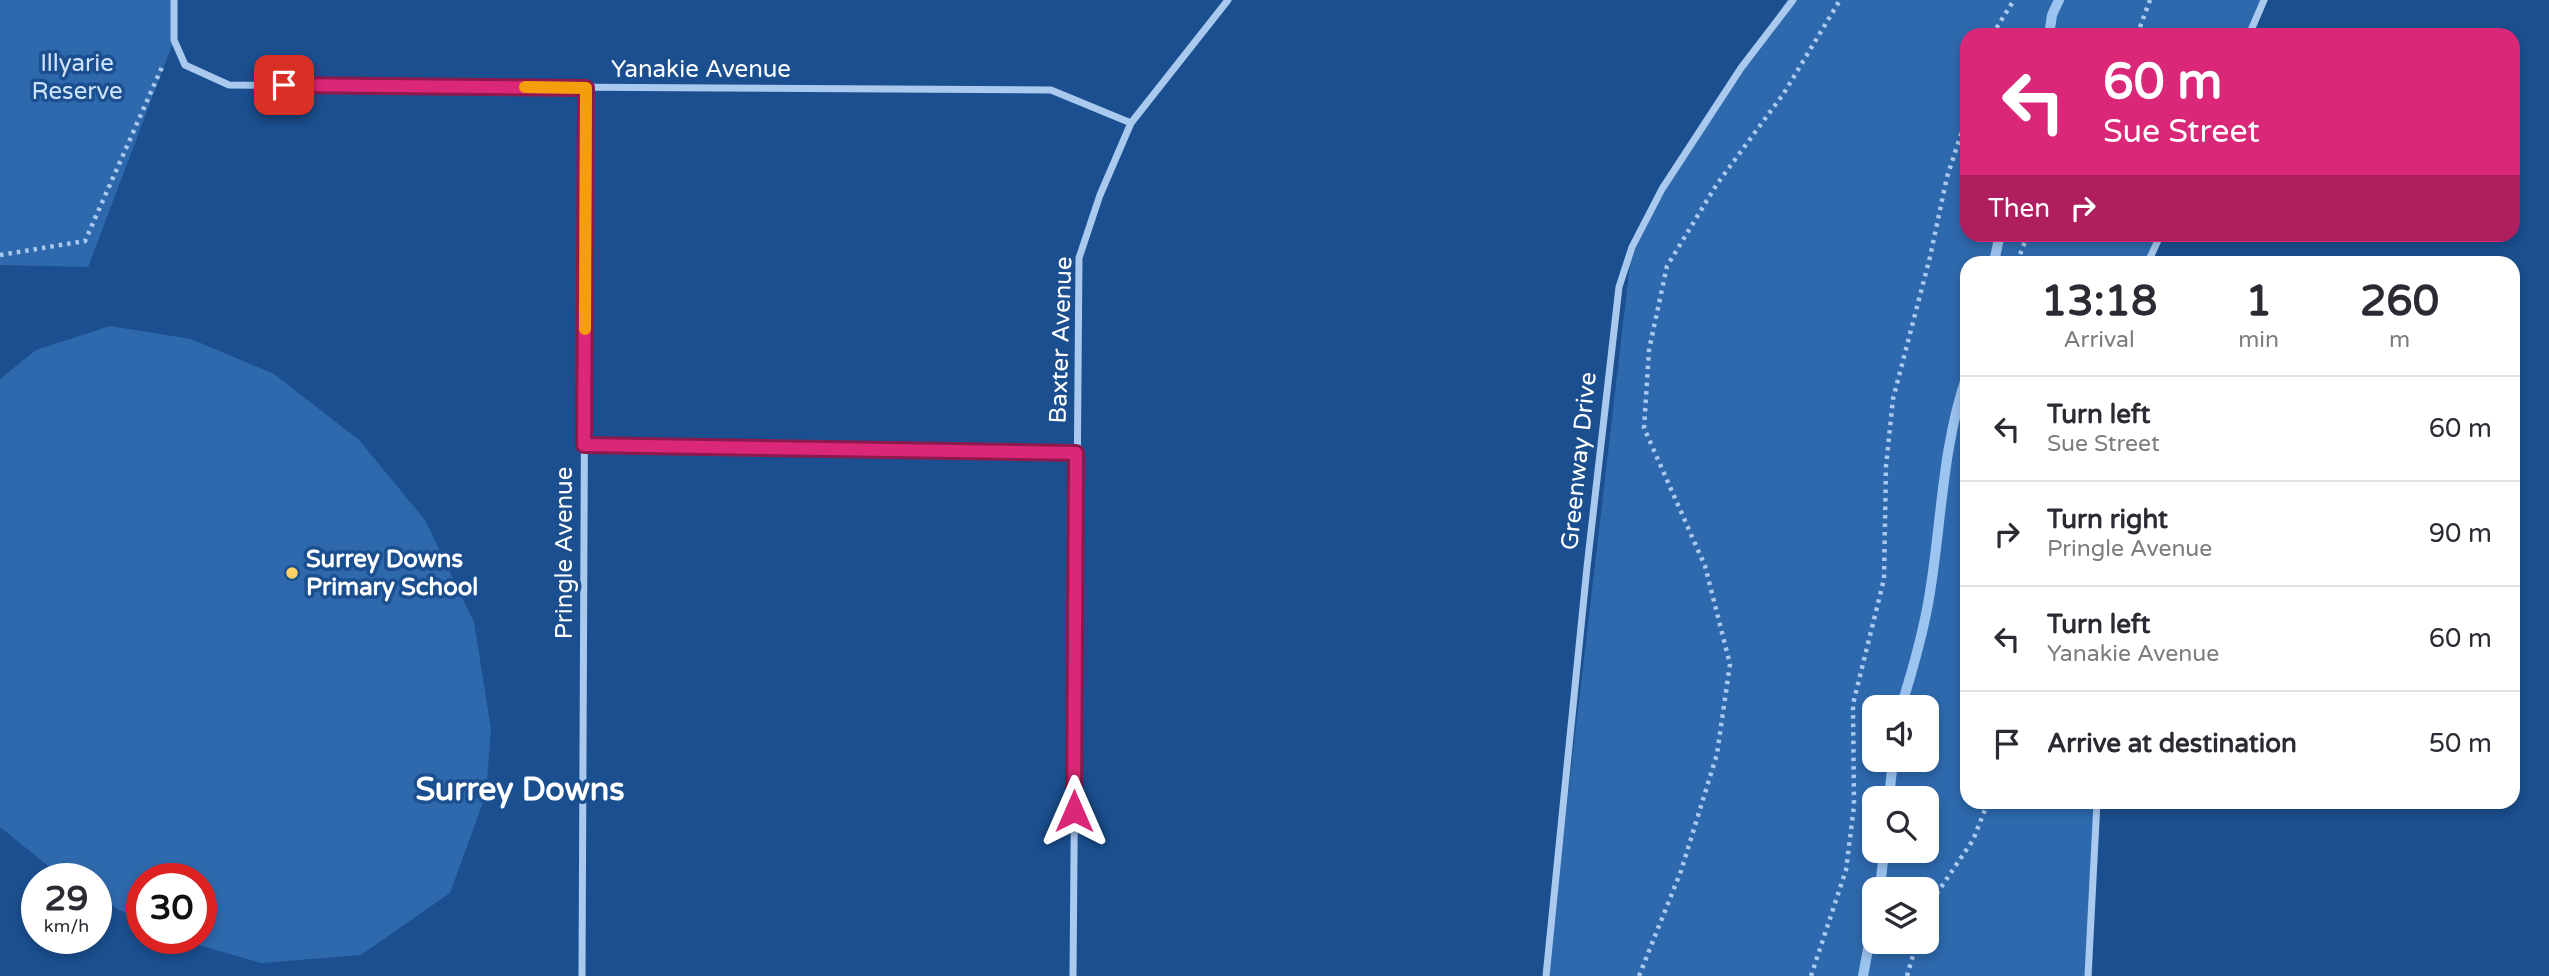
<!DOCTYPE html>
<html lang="en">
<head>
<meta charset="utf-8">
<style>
  :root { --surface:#fff; --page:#f2f2f3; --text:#2b2b33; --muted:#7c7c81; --line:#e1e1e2 }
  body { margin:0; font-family:"Varela Round",sans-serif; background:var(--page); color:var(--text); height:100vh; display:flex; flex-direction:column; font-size:26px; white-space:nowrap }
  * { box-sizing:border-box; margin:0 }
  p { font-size:23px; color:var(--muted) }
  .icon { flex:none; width:38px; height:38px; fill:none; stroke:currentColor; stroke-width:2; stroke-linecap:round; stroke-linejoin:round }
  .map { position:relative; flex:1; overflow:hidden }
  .side { position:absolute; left:1960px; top:256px; width:560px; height:553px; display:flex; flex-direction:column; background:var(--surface); border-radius:21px; box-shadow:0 4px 10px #0003 }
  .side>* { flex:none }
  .hud { position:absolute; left:1960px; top:28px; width:560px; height:214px; border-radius:21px; box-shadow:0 4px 10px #0003; background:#db2777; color:#fff; overflow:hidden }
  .controls { position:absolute; left:1862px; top:695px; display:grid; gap:14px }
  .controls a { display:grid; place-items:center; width:77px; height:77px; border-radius:14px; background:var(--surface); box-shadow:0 4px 10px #0003; font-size:35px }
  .speed { position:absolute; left:21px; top:863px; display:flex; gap:14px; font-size:35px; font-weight:700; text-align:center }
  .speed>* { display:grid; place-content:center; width:91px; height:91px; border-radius:50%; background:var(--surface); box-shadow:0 4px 10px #0003; line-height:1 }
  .speed small { font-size:18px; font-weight:400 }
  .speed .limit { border:10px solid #d22; background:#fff; color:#111 }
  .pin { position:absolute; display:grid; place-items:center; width:60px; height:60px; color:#fff; margin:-30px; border-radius:14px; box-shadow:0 4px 10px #0006 }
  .me { position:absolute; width:77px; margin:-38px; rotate:0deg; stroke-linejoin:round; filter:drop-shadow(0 0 5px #0008) }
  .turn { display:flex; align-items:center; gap:24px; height:147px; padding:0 28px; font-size:32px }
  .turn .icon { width:91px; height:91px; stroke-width:2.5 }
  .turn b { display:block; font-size:49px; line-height:60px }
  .then { display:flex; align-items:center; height:66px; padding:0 28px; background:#0003; gap:14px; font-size:26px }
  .eta { display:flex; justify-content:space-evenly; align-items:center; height:119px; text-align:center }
  .eta b { font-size:42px; font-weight:700; line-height:49px }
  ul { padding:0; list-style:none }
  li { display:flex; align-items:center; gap:21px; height:105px; padding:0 28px; border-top:2px solid var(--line) }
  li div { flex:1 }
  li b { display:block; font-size:26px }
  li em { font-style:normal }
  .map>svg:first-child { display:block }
  .green { fill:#2e69ad; fill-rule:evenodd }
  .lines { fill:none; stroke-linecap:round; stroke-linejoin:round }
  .stream { stroke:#9cc4f0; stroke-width:10 }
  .path { stroke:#a9c9ee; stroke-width:4.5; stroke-dasharray:3.5 5; stroke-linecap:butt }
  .minor { stroke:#a9c9ee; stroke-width:7 }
  .route-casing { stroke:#8e194d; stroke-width:18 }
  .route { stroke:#db2777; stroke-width:12 }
  .slow { stroke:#f59e0b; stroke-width:12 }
  .poi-dot { fill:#ffd166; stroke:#1b4f8f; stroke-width:2.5 }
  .labels { text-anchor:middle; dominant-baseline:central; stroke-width:7; stroke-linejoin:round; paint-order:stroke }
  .park-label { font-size:24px; fill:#cfe3fa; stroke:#1b4f8f }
  .street-label { font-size:24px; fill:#fff; stroke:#1b4f8f }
  .poi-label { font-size:24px; font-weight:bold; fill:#fff; stroke:#1b4f8f; text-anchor:start }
  .district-label { font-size:32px; font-weight:bold; fill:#fff; stroke:#1b4f8f }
</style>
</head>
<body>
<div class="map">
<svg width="2549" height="976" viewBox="0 0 2549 976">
  <rect width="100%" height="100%" fill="#1b4f8f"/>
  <path class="green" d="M 0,0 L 174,0 L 174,40 L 88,267 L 0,265 Z
    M 1787,0 L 2264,0 L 2249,35 L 1967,35 L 1967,234 L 2161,235 L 2148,262 L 1967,262 L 1967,802 L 2099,802 L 2092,976 L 1547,976 L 1632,247 L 1662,189 ZM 1874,707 L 1927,707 L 1927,760 L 1874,760 ZM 1874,798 L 1927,798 L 1927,850 L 1874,850 ZM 1874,889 L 1927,889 L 1927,942 L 1874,942 Z
    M 110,326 L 191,339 L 274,374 L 359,440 L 425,520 L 474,622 L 491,729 L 486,794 L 450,893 L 361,955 L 261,963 L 174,938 L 201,938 L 201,878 L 142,878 L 142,922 L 96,897 L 96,878 L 63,878 L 0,827 L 0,379 L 36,350 Z"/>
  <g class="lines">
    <path class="stream" d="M 2049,35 L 2052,15 L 2059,0
      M 1994,262 L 2000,234
      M 1901,707 C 1913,669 1924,631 1930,592 C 1942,518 1942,448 1967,375
      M 1889,798 L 1893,760
      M 1880,889 L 1884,850
      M 1863,976 L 1874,917"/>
    <path class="path" d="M 1992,35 L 2014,0
      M 2137,35 L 2150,0
      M 0,255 L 85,241 L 162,67
      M 2017,262 L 2028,234
      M 1927,908 L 1973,840 L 1988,802
      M 1639,976 L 1681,871 L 1717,754 L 1730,664 L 1705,566 L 1644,428 L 1649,350 L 1667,266 L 1717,184 L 1784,93 L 1840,0
      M 1811,976 L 1846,870 L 1854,806 L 1853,704 L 1884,579 L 1886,466 L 1893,399 L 1930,257 L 1947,177 L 1967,116
      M 1907,976 L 1917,942"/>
    <path class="minor" d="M 174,0 L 174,40 L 185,65 L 229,85 L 1051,90 L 1131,123
      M 2249,35 L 2264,0
      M 2148,262 L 2161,234
      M 584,445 L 1076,453
      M 582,976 L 586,88
      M 1073,976 L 1079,258 L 1100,195 L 1131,123 L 1228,0
      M 1546,976 L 1587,567 L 1619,287 L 1632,247 L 1662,189 L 1741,68 L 1793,0
      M 2088,976 L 2097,802"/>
  </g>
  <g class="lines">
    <defs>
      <path id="route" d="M 284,85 L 586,88 L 584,445 L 1076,453 L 1074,811"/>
    </defs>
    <use href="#route" class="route-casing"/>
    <use href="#route" class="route"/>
    <path class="slow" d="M 525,87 L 586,88 L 585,329"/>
  </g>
  <circle class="poi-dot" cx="292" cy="573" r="7"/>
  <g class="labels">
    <g class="park-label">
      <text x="77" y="63">Illyarie<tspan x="77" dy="28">Reserve</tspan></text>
    </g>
    <g class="street-label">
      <text x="701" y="69">Yanakie Avenue</text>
      <text transform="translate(1061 340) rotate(-88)">Baxter Avenue</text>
      <text transform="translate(1579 461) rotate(-84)">Greenway Drive</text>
      <text transform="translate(564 553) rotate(-90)">Pringle Avenue</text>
    </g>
    <g class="poi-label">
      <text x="306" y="559">Surrey Downs<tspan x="306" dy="28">Primary School</tspan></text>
    </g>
    <g class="district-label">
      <text x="520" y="790">Surrey Downs</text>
    </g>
  </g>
</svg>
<div class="controls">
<a><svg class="icon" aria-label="sound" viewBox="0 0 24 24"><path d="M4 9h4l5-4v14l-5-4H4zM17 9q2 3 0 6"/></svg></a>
<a><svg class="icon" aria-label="search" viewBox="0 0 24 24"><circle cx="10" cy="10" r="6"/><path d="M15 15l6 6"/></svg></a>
<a><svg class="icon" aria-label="layers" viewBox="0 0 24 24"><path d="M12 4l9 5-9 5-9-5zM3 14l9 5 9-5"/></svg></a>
</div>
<div class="speed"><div>29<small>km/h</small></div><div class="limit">30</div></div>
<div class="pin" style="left:284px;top:85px;background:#d93025"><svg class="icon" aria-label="arrive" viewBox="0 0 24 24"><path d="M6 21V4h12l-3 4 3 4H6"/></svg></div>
<svg class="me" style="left:1074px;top:811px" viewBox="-20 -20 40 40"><path d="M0-17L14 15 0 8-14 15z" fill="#db2777" stroke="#fff" stroke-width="4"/></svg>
<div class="hud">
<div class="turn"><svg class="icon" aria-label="left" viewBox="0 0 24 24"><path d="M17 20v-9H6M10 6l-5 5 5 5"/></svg><div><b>60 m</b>Sue Street</div></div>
<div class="then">Then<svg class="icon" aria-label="right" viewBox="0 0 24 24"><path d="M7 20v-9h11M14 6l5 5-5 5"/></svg></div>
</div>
<section class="side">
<div class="eta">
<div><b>13:18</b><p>Arrival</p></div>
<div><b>1</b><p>min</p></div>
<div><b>260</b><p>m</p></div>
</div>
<ul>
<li><svg class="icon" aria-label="left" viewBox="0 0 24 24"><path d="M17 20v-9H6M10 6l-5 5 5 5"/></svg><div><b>Turn left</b><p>Sue Street</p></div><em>60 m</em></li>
<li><svg class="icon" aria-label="right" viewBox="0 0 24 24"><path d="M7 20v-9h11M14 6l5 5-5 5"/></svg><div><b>Turn right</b><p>Pringle Avenue</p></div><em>90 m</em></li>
<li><svg class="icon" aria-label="left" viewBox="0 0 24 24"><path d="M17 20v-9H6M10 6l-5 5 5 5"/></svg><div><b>Turn left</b><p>Yanakie Avenue</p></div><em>60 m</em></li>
<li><svg class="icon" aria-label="arrive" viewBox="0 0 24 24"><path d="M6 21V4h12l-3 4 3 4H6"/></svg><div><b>Arrive at destination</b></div><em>50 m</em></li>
</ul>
</section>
</div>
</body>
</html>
